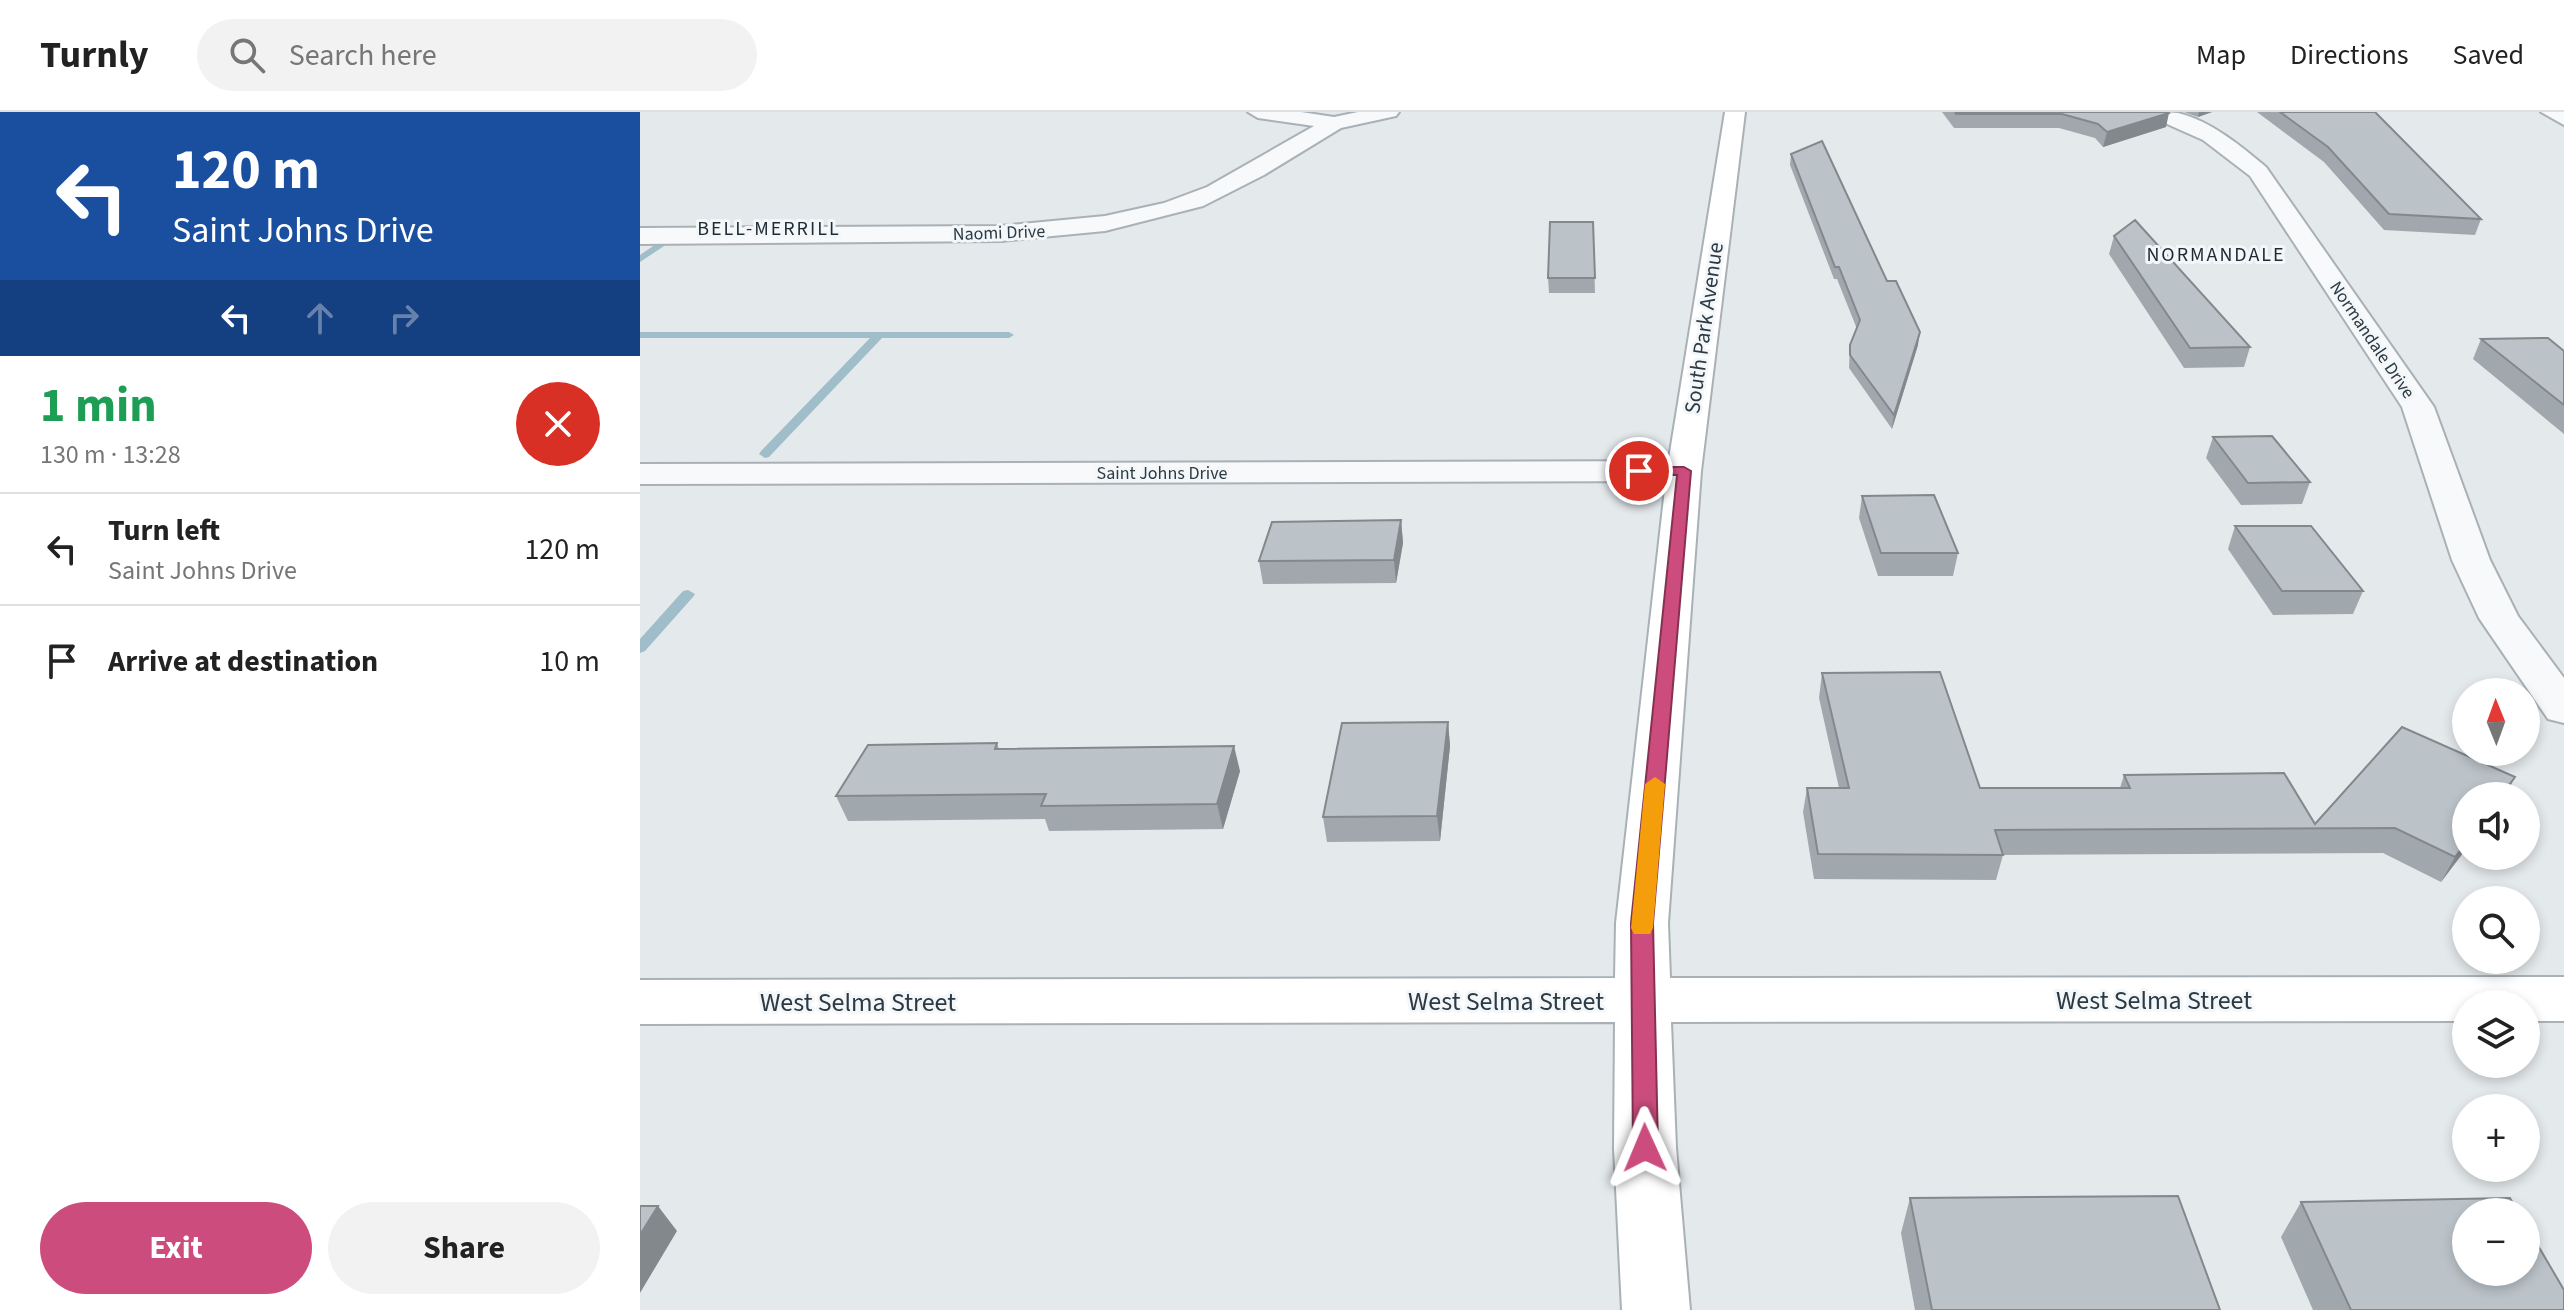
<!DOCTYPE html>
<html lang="en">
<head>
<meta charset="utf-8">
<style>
  :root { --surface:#fff; --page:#f2f2f2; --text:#222; --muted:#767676; --line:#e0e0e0; --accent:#cc4d7d }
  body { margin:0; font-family:"Source Sans 3",sans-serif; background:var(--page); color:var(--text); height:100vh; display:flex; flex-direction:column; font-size:30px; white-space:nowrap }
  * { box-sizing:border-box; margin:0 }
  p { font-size:26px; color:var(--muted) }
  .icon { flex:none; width:44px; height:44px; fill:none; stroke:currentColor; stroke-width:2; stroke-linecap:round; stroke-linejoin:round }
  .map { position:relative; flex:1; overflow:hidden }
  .panel { display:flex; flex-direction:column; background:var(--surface); width:640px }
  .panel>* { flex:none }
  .top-card { background:#1a4fa0; color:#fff; overflow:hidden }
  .needle { width:52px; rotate:359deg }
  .fabs { position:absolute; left:1812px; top:566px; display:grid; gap:16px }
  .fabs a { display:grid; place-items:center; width:88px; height:88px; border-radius:50%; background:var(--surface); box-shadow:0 4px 12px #0003; font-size:40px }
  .pin { position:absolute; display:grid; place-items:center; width:68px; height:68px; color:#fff; margin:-34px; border:4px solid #fff; border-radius:50%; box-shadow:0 2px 8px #0007 }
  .me { position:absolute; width:88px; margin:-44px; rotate:359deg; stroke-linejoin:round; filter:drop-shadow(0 0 6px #0008) }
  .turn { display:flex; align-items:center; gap:28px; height:168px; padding:0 40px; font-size:36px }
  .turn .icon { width:104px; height:104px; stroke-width:2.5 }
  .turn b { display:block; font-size:56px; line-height:68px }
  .lanes { display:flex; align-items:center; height:76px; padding:0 40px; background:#0003; justify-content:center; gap:40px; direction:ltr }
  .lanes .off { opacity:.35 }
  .round { display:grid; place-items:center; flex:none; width:84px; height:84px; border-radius:42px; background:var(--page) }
  .summary { display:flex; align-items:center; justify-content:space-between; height:136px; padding:0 40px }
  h1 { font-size:48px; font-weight:700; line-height:60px; color:#1e9e55 }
  .button { display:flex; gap:16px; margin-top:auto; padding:16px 40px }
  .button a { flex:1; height:92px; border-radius:48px; background:var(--accent); color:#fff; font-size:32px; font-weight:700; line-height:92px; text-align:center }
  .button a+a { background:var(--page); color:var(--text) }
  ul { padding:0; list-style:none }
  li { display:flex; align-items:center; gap:24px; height:112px; padding:0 40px; border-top:2px solid var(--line) }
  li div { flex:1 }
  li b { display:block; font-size:30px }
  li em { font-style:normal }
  header { display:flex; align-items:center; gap:48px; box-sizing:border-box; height:112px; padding:0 40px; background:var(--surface); border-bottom:2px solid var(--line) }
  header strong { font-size:38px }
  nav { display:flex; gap:44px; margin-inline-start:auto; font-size:28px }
  .search { width:560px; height:72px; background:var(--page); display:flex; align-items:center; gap:20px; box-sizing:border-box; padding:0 28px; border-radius:44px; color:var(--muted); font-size:30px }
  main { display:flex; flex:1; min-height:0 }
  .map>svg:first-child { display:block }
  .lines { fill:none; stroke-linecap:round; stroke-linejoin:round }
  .stream { fill:#a0beca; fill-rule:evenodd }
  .street-casing { stroke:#a9b1b6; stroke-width:4 }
  .secondary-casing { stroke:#a9b1b6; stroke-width:4 }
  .street { fill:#f7f9fa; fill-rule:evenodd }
  .secondary { fill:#fff; fill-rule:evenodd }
  .wall { fill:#a1a8ad }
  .shaded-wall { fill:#83888d }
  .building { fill:#bbc3c9; stroke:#83888d; stroke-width:2 }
  .route { fill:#cc4d7d; stroke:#853251; stroke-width:2 }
  .slow { fill:#f59e0b }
  .labels { text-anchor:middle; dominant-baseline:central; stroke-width:6; stroke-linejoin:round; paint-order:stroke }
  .far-street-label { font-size:18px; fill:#2c3a44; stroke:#f4f7f9 }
  .far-neighbourhood-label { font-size:20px; letter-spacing:2px; fill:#1e2b35; stroke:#f4f7f9 }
  .street-label { font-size:22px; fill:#2c3a44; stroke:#f4f7f9 }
  .near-street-label { font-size:26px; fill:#2c3a44; stroke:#f4f7f9 }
</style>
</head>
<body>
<header>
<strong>Turnly</strong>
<div class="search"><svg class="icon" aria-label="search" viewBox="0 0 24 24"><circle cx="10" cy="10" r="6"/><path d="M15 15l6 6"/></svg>Search here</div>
<nav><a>Map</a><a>Directions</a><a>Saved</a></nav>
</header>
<main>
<section class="panel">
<div class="top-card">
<div class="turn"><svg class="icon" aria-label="left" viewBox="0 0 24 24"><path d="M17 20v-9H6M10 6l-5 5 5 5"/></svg><div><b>120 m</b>Saint Johns Drive</div></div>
<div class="lanes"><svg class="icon" aria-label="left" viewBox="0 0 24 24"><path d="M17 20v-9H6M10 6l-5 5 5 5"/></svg><svg class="icon off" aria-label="ahead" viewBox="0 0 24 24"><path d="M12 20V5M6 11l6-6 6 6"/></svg><svg class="icon off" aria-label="right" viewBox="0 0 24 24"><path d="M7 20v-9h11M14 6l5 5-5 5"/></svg></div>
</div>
<div class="summary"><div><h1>1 min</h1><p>130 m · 13:28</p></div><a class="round" style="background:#d93025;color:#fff"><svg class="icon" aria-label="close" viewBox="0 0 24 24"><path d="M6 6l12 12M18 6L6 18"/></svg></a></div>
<ul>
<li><svg class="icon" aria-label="left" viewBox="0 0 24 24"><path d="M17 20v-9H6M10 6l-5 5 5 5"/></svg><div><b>Turn left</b><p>Saint Johns Drive</p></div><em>120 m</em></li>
<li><svg class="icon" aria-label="arrive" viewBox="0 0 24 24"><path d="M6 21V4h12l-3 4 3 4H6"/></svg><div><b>Arrive at destination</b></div><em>10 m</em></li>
</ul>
<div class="button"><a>Exit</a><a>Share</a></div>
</section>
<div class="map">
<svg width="1924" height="1198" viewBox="0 0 1924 1198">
  <rect width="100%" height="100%" fill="#e4e9ec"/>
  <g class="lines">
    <path class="stream" d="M 22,128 L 30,130 L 0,150 L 0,143 Z
      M 0,220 L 369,220 L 374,223 L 369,226 L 242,226 L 129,345 L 125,346 L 119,342 L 121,339 L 230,226 L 0,226 Z
      M 48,478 L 55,482 L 53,485 L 5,539 L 0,541 L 0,527 L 43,479 Z"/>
    <defs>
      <path id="street" d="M 608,0 L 661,0 L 694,5 L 718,0 L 759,0 L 756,4 L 701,16 L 624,63 L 563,94 L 465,119 L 361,129 L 0,132 L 0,116 L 361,114 L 465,104 L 524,91 L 567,75 L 674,14 L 618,6 Z
        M 1506,0 C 1516,0 1528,0 1538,1 C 1571,9 1601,34 1626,55 L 1794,295 L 1850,448 L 1878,504 L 1924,566 L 1924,611 L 1908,607 L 1839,506 L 1812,448 L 1762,295 L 1610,64 L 1563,28 L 1509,4 Z
        M 1901,0 L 1924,0 L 1924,13 Z
        M 1044,349 L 1056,352 L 1061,359 L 1056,366 L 1044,369 L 0,372 L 0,352 Z"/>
      <path id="secondary" d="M 1085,0 L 1105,0 L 1061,359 L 1028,811 L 1030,866 L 1924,865 L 1924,909 L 1886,909 L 1886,892 L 1826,892 L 1826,909 L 1031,910 L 1036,1036 L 1050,1198 L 982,1198 L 974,1036 L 975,910 L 0,912 L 0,868 L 975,866 L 976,811 L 1027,359 Z"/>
    </defs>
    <use href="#street" class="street-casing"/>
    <use href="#secondary" class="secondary-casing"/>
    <use href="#street" class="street"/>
    <use href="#secondary" class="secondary"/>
  </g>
  <path class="wall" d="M 1302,0 L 1528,0 L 1526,15 L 1463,35 L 1455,26 L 1419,16 L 1314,16 Z
    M 1544,0 L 1572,0 L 1558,5 Z
    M 1617,0 L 1735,0 L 1841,107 L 1835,123 L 1744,118 L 1684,50 Z
    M 1151,42 L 1247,169 L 1278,233 L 1252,317 L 1209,256 L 1210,233 L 1217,217 L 1197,167 L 1194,167 L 1150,53 Z
    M 953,110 L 955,181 L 909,181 L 908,166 Z
    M 1474,124 L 1610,235 L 1604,255 L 1544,256 L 1469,142 Z
    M 1841,227 L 1924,239 L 1924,322 L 1833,247 Z
    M 1573,325 L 1670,370 L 1662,392 L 1601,393 L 1566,346 Z
    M 1222,384 L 1318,441 L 1313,464 L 1238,464 L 1219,406 Z
    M 761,408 L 763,431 L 756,471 L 623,472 L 619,449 Z
    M 1595,414 L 1723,479 L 1713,502 L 1633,503 L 1588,437 Z
    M 1182,561 L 1340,676 L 1480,676 L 1484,663 L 1675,712 L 1762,615 L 1826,737 L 1801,770 L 1743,741 L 1363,743 L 1356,768 L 1174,767 L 1163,700 L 1167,676 L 1199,676 L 1179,586 Z
    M 808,610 L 810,634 L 800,729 L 687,730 L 683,705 Z
    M 357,631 L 359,637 L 600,659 L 583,717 L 409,719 L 405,707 L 208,709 L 196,684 Z
    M 1270,1086 L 1580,1198 L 1275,1198 L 1261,1121 Z
    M 1661,1090 L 1924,1198 L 1673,1198 L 1641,1125 Z"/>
  <path class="shaded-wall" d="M 1559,0 L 1572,0 L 1558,5 Z
    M 1529,1 L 1526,15 L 1463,35 L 1467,20 Z
    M 1280,220 L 1278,233 L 1252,317 L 1254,303 Z
    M 761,408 L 763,431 L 756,471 L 754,448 Z
    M 808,610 L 810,634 L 800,729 L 797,704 Z
    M 594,634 L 600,659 L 583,717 L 577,692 Z
    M 1875,665 L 1865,684 L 1861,684 Z
    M 1826,731 L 1826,737 L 1801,770 L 1815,745 Z
    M 18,1094 L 37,1119 L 0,1181 L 0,1123 Z"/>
  <path class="building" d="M 1315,0 L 1528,0 L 1529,1 L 1467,20 L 1458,12 L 1422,2 L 1316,2 Z
    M 1640,0 L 1735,0 L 1841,107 L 1749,102 L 1688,35 Z
    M 1182,29 L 1247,169 L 1256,169 L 1280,220 L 1254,303 L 1210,243 L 1210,233 L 1220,208 L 1199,155 L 1195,155 L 1151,42 Z
    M 1495,108 L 1610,235 L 1550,236 L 1474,124 Z
    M 910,110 L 953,110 L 955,166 L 908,166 Z
    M 1908,226 L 1924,239 L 1924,293 L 1841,227 Z
    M 1632,324 L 1670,370 L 1608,371 L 1573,325 Z
    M 1294,383 L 1318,441 L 1241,441 L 1222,384 Z
    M 761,408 L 754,448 L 619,449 L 632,410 Z
    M 1595,414 L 1671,414 L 1723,479 L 1642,479 Z
    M 1300,560 L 1340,676 L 1490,676 L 1484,663 L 1644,661 L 1675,712 L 1762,615 L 1875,665 L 1861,684 L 1826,684 L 1826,731 L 1815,745 L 1755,716 L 1355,718 L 1363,743 L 1178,742 L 1167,676 L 1209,676 L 1182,561 Z
    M 808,610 L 797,704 L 683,705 L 702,611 Z
    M 357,631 L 355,637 L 594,634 L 577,692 L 401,694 L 406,682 L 196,684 L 228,633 Z
    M 1538,1084 L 1580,1198 L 1292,1198 L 1270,1086 Z
    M 1870,1086 L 1878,1100 L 1826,1100 L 1826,1160 L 1886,1160 L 1886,1113 L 1924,1178 L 1924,1198 L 1711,1198 L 1661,1090 Z
    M 0,1094 L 18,1094 L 0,1123 Z"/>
  <path class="route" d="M 1044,355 L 1051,359 L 1013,811 L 1018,1036 L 1014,1044 L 1005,1047 L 996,1044 L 993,1036 L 991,811 L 1037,363 L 999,363 L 992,359 L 999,355 Z"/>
  <path class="slow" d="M 1015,665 L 1025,672 L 1013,816 L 1010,822 L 994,822 L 991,816 L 1005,672 Z"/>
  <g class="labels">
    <g class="far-street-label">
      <text transform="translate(359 121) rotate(-2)">Naomi Drive</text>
      <text transform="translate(1732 228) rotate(56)">Normandale Drive</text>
      <text x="522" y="361">Saint Johns Drive</text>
    </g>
    <g class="far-neighbourhood-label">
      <text x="129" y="117">BELL-MERRILL</text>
      <text x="1576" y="143">NORMANDALE</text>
    </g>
    <g class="street-label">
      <text transform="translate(1064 216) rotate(-82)">South Park Avenue</text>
    </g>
    <g class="near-street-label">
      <text x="1514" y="888">West Selma Street</text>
      <text x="866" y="889">West Selma Street</text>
      <text x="218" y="890">West Selma Street</text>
    </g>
  </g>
</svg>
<div class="fabs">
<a><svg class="needle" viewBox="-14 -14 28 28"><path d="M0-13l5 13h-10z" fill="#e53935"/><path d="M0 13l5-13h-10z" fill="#767676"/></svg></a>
<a><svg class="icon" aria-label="sound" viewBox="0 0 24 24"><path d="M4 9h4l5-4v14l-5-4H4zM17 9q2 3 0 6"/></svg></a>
<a><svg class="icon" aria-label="search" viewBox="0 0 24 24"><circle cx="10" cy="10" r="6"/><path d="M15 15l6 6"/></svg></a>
<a><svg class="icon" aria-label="layers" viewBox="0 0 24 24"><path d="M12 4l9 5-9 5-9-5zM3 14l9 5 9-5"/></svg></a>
<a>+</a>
<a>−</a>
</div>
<div class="pin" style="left:999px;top:359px;background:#d93025"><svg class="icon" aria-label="arrive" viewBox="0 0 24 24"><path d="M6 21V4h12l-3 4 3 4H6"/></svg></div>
<svg class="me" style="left:1005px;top:1036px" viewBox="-20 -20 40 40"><path d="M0-17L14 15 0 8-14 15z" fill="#cc4d7d" stroke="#fff" stroke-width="4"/></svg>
</div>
</main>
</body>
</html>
